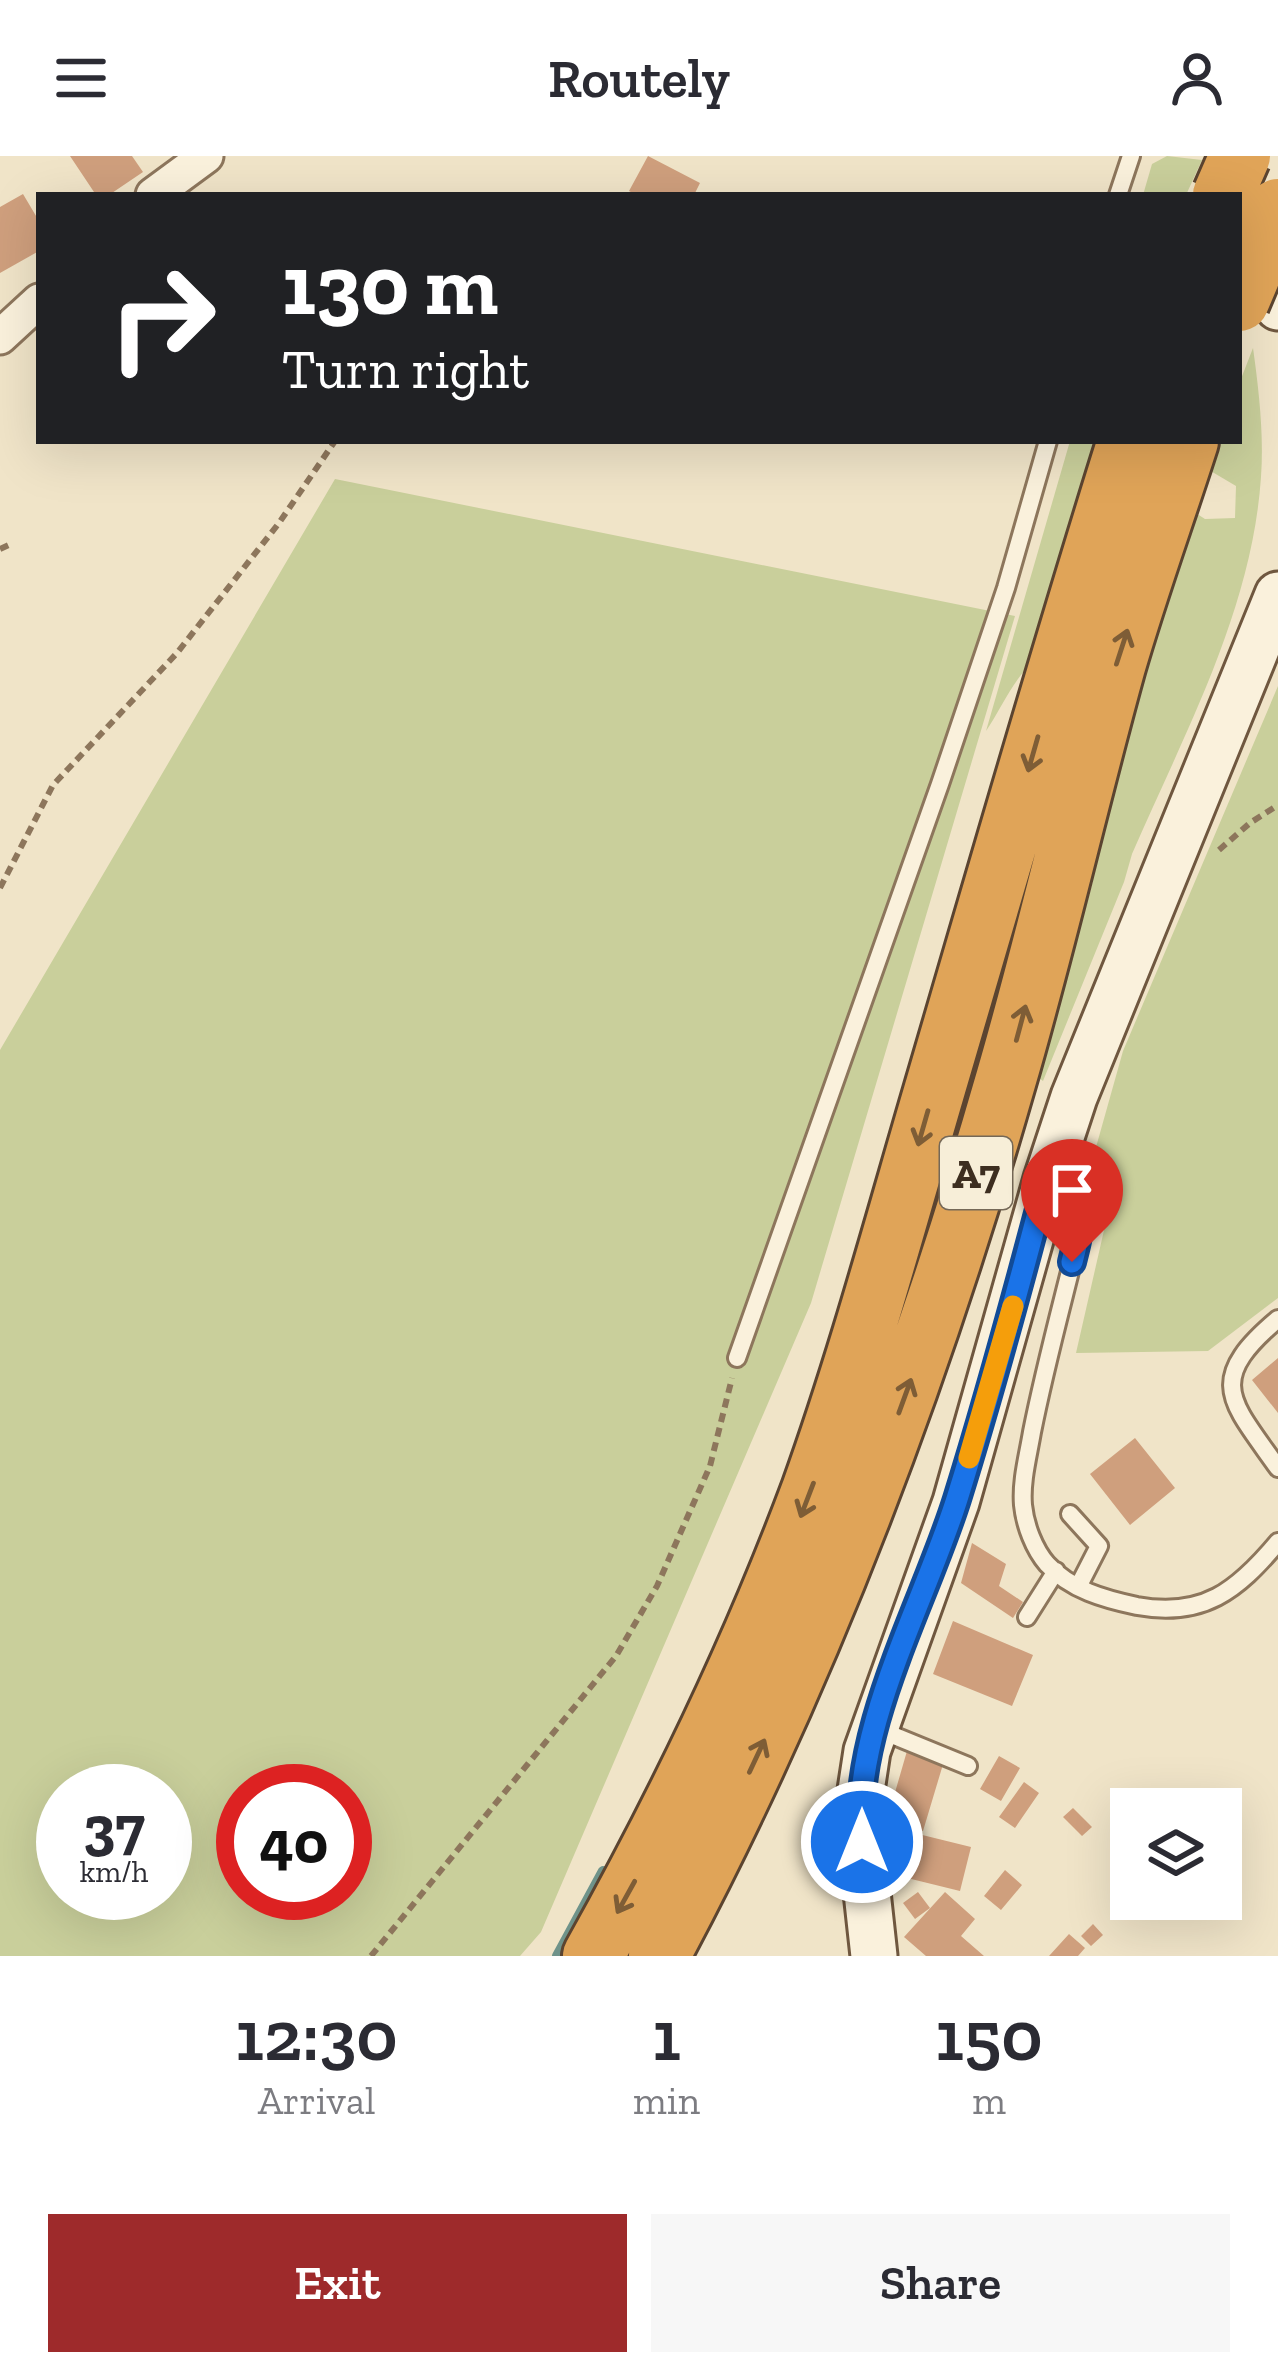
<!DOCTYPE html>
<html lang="en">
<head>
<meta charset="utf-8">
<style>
  :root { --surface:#fff; --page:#f7f7f7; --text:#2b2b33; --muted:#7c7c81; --accent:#9e2a2b }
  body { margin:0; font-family:"Zilla Slab",serif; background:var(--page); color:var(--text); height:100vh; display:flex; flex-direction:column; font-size:45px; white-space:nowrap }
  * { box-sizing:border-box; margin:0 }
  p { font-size:39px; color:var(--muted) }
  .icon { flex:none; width:66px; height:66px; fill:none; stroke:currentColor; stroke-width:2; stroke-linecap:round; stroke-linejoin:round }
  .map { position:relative; height:1800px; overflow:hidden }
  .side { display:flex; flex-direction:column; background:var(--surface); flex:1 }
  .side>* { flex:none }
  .banner { position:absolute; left:36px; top:36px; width:1206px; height:252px; border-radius:0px; box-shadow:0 12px 48px #0002; background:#202124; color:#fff; overflow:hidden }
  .tools { position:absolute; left:1110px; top:1632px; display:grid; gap:24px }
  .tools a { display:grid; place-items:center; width:132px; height:132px; border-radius:0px; background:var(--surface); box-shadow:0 12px 48px #0002; font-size:60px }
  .speed { position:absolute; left:36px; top:1608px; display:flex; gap:24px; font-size:60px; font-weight:700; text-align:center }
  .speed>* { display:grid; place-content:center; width:156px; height:156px; border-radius:50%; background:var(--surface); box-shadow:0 12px 48px #0002; line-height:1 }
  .speed small { font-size:30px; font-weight:400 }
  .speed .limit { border:18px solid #d22; background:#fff; color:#111 }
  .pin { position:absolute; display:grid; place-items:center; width:102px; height:102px; color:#fff; margin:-123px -51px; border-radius:50% 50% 50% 0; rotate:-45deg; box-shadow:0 0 12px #0007 }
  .pin .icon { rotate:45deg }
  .me { position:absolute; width:132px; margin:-66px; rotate:0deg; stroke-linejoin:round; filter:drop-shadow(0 0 9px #0008) }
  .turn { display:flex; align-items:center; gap:42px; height:252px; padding:0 48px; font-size:54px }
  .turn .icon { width:156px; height:156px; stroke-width:2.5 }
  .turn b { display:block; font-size:84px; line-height:102px }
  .eta { display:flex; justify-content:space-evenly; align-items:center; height:204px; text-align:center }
  .eta b { font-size:72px; font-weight:600; line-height:84px }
  .action { display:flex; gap:24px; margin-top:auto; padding:24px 48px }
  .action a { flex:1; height:138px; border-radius:0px; background:var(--accent); color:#fff; font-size:48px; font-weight:600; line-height:138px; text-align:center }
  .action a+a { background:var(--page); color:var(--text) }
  header { display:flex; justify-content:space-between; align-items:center; height:156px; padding:0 48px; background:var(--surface); font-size:54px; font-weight:600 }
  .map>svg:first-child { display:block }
  .green { fill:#c9cf9b; fill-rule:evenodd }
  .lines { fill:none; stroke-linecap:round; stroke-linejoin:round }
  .stream { stroke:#6f938a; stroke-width:10 }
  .building { fill:#cf9f7d }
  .lane-casing { stroke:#8d765c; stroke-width:22 }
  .street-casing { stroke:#8d765c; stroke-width:39 }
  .secondary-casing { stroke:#6f573f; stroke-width:51 }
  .highway-casing { stroke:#5b4430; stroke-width:66 }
  .path { stroke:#8d765c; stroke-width:6; stroke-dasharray:9 6; stroke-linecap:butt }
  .lane { stroke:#faf1dc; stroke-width:16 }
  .street { stroke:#faf1dc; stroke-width:33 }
  .secondary { stroke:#faf1dc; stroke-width:45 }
  .highway { stroke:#e0a458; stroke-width:60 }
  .highway-bridge-casing { stroke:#5b4430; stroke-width:66; stroke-linecap:butt }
  .highway-bridge { stroke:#e0a458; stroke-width:60 }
  .oneway { stroke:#7e5d36 }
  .route-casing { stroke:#114b97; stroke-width:30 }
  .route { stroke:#1a73e8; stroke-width:21 }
  .slow { stroke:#f59e0b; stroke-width:21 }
  .labels { text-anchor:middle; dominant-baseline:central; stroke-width:10; stroke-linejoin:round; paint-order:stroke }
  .shield { fill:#f7eed8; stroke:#756857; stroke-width:3 }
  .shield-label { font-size:42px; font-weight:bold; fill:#3d2e20 }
</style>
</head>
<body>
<header><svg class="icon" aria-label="menu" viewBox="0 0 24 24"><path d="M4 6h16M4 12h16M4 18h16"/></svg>Routely<svg class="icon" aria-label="person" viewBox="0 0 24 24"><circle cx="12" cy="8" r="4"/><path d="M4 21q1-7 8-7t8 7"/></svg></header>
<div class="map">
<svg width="1278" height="1800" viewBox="0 0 1278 1800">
  <rect width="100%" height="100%" fill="#f0e4c8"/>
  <path class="green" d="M 1167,0 L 1202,4 L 1186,39 L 1143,39 L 1152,8 Z
    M 1253,192 C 1259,235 1264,278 1261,321 C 1252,455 1184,578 1132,698 L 1124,726 L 1043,925 L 1039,922 L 1093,725 L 1086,711 L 1191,354 L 1205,363 L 1235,362 L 1236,330 L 1209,314 L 1220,285 L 1239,285 L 1239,228 Z
    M 1070,285 L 1105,285 L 1034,506 C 1014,521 1001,553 986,575 Z
    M 335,323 L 1015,460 L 811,1147 L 541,1776 L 520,1800 L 0,1800 L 0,894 ZM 63,1635 L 165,1635 L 165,1737 L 63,1737 ZM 243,1635 L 345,1635 L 345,1737 L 243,1737 Z
    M 1278,530 L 1278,1142 L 1208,1195 L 1076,1197 L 1110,1048 L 1091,1009 L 1123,895 Z"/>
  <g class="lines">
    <path class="stream" d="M 557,1800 L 603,1715"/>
  </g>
  <path class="building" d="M 70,0 L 132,0 L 143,16 L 109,39 L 96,39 Z
    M 648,0 L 700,27 L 694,39 L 636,39 L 629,35 Z
    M 23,38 L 39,65 L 39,95 L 0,117 L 0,51 Z
    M 1278,1202 L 1278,1257 L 1252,1224 Z
    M 1135,1282 L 1175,1332 L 1130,1369 L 1090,1318 Z
    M 972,1387 L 1006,1408 L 999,1430 L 1023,1446 L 1013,1462 L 961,1427 Z
    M 953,1465 L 1033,1499 L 1012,1550 L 933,1518 Z
    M 907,1595 L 944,1605 L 923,1675 L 887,1664 Z
    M 999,1600 L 1020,1612 L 1001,1645 L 980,1633 Z
    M 1024,1626 L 1039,1637 L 1015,1672 L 999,1661 Z
    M 1073,1652 L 1092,1671 L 1082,1680 L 1063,1661 Z
    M 902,1674 L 971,1691 L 960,1735 L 891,1718 Z
    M 1005,1714 L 1022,1729 L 1001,1754 L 984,1740 Z
    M 918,1736 L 930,1752 L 915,1763 L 903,1747 Z
    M 945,1736 L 975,1763 L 961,1780 L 984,1800 L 926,1800 L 904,1781 Z
    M 1093,1768 L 1103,1779 L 1091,1790 L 1081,1780 Z
    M 1069,1778 L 1085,1792 L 1078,1800 L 1049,1800 Z"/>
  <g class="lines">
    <defs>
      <path id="lane" d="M 1118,39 L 1131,0
        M 1048,1023 C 1073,1038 1081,1049 1079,1079 C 1063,1145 1045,1210 1032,1276 C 1028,1300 1021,1325 1023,1349 C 1025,1369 1034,1393 1047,1408 C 1071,1434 1104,1443 1137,1450 C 1203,1462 1237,1435 1278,1386
        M 1278,1163 C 1204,1225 1231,1245 1278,1312
        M 737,1202 L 940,628 L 1006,432 L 1048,285
        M 1070,1358 L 1099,1390 L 1078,1431
        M 1027,1461 L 1056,1415
        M 875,1572 L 968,1610"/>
      <path id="street" d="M 153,39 L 206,0
        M 0,181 L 39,145"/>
      <path id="secondary" d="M 1259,78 L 1278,151
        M 874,1800 L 858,1654 L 867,1595 L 956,1346 L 1047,1023 L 1074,941 L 1278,439"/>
      <path id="highway" d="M 593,1800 C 677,1650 752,1495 812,1334 C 859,1203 895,1069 934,936 C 998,718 1060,501 1128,285
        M 659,1800 C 808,1522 919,1226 1006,923 C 1046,786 1077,647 1115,510 C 1137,434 1164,360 1188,285"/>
    </defs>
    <use href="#lane" class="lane-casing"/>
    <use href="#street" class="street-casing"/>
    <use href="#secondary" class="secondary-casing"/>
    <use href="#highway" class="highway-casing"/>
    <path class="path" d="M 0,393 L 13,387
      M 1219,694 L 1250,667 L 1278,649
      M 0,732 L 53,629 L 177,497 L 279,367 L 335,285
      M 371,1800 L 616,1500 L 657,1430 L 710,1310 L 732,1222"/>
    <use href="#lane" class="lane"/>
    <use href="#street" class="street"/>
    <use href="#secondary" class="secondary"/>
    <use href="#highway" class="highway"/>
    <defs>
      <path id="highway-bridge" d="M 1223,39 L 1240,0
        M 1239,145 L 1278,53"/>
    </defs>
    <use href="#highway-bridge" class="highway-bridge-casing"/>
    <use href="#highway-bridge" class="highway-bridge"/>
  </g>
  <defs><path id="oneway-shaft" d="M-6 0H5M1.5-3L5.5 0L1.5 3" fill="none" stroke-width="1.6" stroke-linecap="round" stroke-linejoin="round" transform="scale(3)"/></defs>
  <g class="oneway">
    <use href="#oneway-shaft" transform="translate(1122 491) rotate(-72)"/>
    <use href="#oneway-shaft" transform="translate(1033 598) rotate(106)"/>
    <use href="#oneway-shaft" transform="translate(1021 867) rotate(-75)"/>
    <use href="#oneway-shaft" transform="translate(923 972) rotate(106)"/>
    <use href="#oneway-shaft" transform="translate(905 1240) rotate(-70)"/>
    <use href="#oneway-shaft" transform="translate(807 1344) rotate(111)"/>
    <use href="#oneway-shaft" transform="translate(757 1600) rotate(-65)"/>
    <use href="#oneway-shaft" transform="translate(626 1741) rotate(119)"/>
  </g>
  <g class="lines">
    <defs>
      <path id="route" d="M 862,1686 C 850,1577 924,1448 957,1343 C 990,1237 1019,1130 1047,1023 C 1087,1047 1083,1063 1072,1106"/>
    </defs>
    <use href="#route" class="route-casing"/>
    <use href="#route" class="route"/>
    <path class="slow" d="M 969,1302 L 1013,1150"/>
  </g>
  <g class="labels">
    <rect class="shield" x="940" y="981" width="72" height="72" rx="9"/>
    <g class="shield-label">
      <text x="976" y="1017">A7</text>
    </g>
  </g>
</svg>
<div class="tools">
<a><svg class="icon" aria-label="layers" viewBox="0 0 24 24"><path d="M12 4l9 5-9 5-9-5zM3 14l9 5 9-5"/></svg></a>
</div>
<div class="speed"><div>37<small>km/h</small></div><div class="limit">40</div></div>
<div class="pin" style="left:1072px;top:1106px;background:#d93025"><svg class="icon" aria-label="arrive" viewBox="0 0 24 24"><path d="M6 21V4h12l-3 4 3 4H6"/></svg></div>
<svg class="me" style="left:862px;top:1686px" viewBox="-20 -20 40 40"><circle r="17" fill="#1a73e8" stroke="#fff" stroke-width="3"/><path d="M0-11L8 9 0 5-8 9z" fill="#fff"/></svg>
<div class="banner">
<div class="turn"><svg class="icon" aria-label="right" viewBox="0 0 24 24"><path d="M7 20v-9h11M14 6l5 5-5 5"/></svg><div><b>130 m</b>Turn right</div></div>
</div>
</div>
<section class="side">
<div class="eta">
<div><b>12:30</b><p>Arrival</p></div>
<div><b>1</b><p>min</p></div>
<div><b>150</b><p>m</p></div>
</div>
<div class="action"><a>Exit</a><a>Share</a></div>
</section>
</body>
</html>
